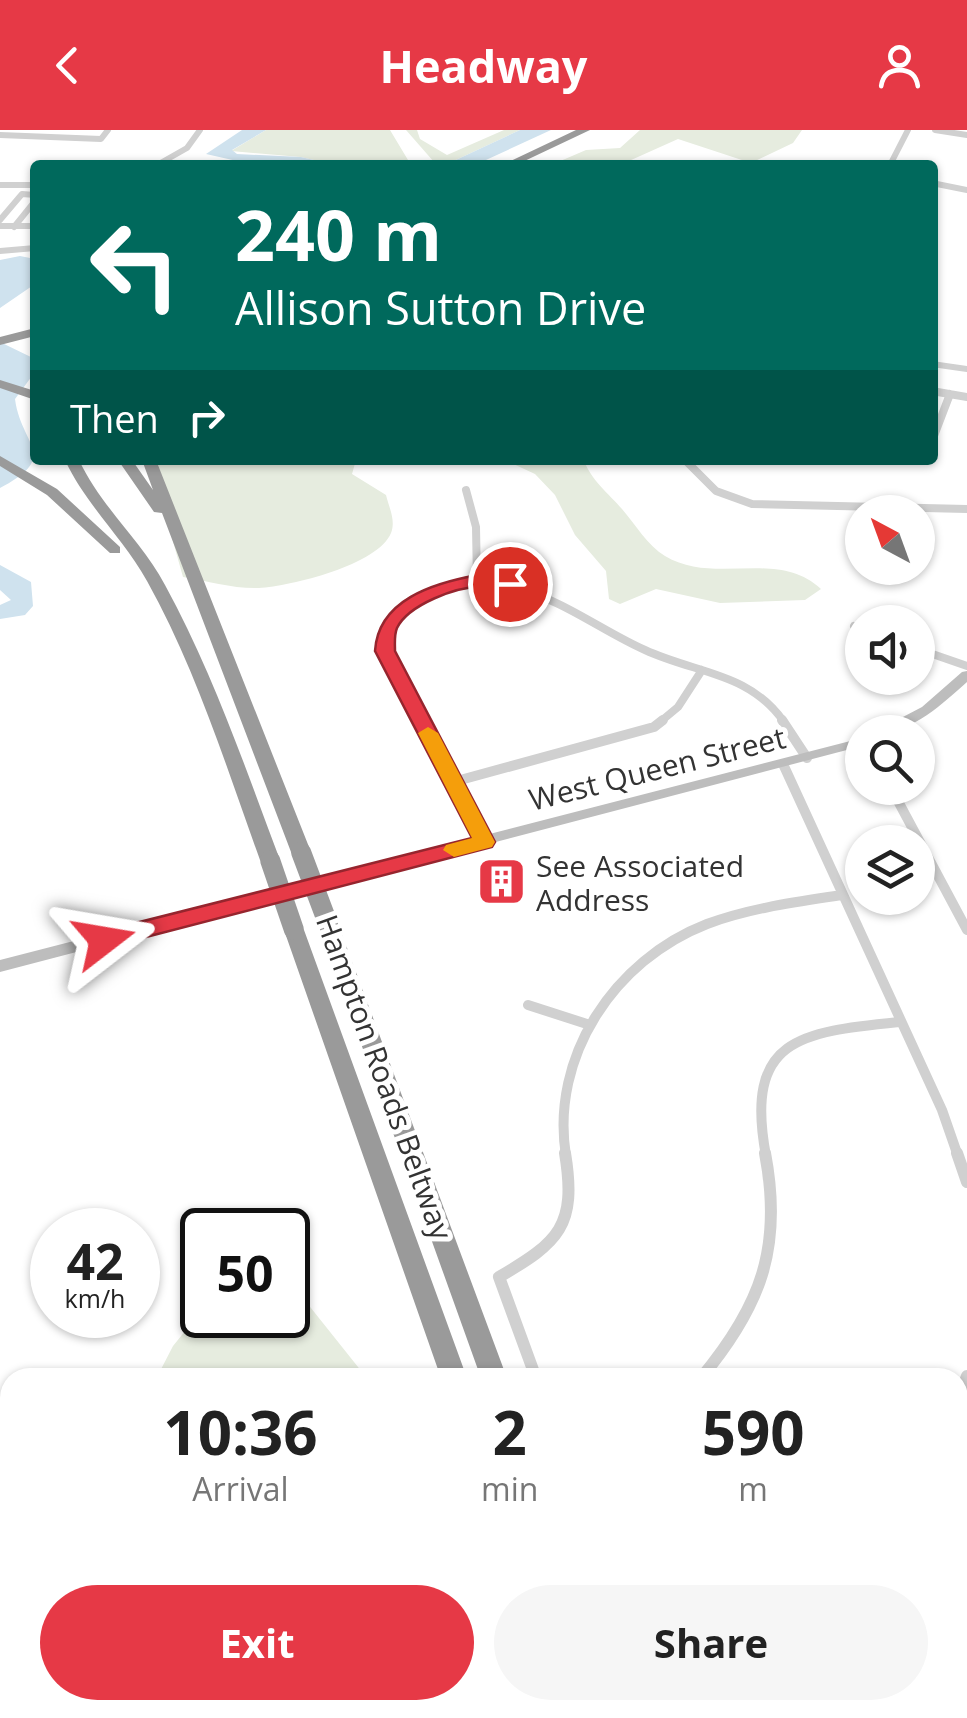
<!DOCTYPE html>
<html lang="en">
<head>
<meta charset="utf-8">
<style>
  :root { --surface:#fff; --page:#f6f6f6; --text:#222; --muted:#767676; --accent:#e63946 }
  body { margin:0; font-family:"Open Sans",sans-serif; background:var(--page); color:var(--text); height:100vh; display:flex; flex-direction:column; font-size:38px; white-space:nowrap }
  * { box-sizing:border-box; margin:0 }
  p { font-size:32px; color:var(--muted) }
  .icon { flex:none; width:55px; height:55px; fill:none; stroke:currentColor; stroke-width:2; stroke-linecap:round; stroke-linejoin:round }
  .map { position:relative; flex:1; overflow:hidden }
  .drawer { position:absolute; left:0px; top:1238px; width:968px; height:352px; display:flex; flex-direction:column; background:var(--surface); border-radius:30px 30px 0 0; box-shadow:0 2px 8px #0004 }
  .drawer>* { flex:none }
  .banner { position:absolute; left:30px; top:30px; width:908px; height:305px; border-radius:10px; box-shadow:0 2px 8px #0004; background:#00695c; color:#fff; overflow:hidden }
  .needle { width:65px; rotate:319deg }
  .tools { position:absolute; left:845px; top:365px; display:grid; gap:20px }
  .tools a { display:grid; place-items:center; width:90px; height:90px; border-radius:50%; background:var(--surface); box-shadow:0 2px 8px #0004; font-size:50px }
  .speed { position:absolute; left:30px; top:1078px; display:flex; gap:20px; font-size:50px; font-weight:700; text-align:center }
  .speed>* { display:grid; place-content:center; width:130px; height:130px; border-radius:50%; background:var(--surface); box-shadow:0 2px 8px #0004; line-height:1 }
  .speed small { font-size:25px; font-weight:400 }
  .speed .limit { border:5px solid #111; border-radius:15px; background:#fff; color:#111 }
  .pin { position:absolute; display:grid; place-items:center; width:85px; height:85px; color:#fff; margin:-42px; border:5px solid #fff; border-radius:50%; box-shadow:0 2px 10px #0007 }
  .me { position:absolute; width:110px; margin:-55px; rotate:76deg; stroke-linejoin:round; filter:drop-shadow(0 0 8px #0008) }
  .turn { display:flex; align-items:center; gap:35px; height:210px; padding:0 40px; font-size:45px }
  .turn .icon { width:130px; height:130px; stroke-width:2.5 }
  .turn b { display:block; font-size:70px; line-height:85px }
  .then { display:flex; align-items:center; height:95px; padding:0 40px; background:#0003; gap:20px; font-size:38px }
  .eta { display:flex; justify-content:space-evenly; align-items:center; height:170px; text-align:center }
  .eta b { font-size:60px; font-weight:700; line-height:70px }
  .action { display:flex; gap:20px; margin-top:auto; padding:20px 40px }
  .action a { flex:1; height:115px; border-radius:60px; background:var(--accent); color:#fff; font-size:40px; font-weight:700; line-height:115px; text-align:center }
  .action a+a { background:var(--page); color:var(--text) }
  header { display:flex; justify-content:space-between; align-items:center; height:130px; padding:0 40px; background:var(--accent); color:#fff; font-size:45px; font-weight:700 }
  .map>svg:first-child { display:block }
  .green { fill:#e6ecdf }
  .water { fill:#cfe2ee }
  .lines { fill:none; stroke-linecap:round; stroke-linejoin:round }
  .street-far3 { stroke:#d0d0d0; stroke-width:6 }
  .street-far2 { stroke:#d0d0d0; stroke-width:8 }
  .street-far1 { stroke:#d0d0d0; stroke-width:10 }
  .street { stroke:#d0d0d0; stroke-width:12 }
  .secondary { fill:#bdbdbd; fill-rule:evenodd }
  .highway { fill:#9a9a9a; fill-rule:evenodd }
  .highway-bridge { stroke:#9a9a9a; stroke-width:20 }
  .route { fill:#e63946; stroke:#96252e; stroke-width:2.5 }
  .slow { fill:#f59e0b }
  .labels { text-anchor:middle; dominant-baseline:central; stroke-width:10; stroke-linejoin:round; paint-order:stroke }
  .street-label { font-size:30px; fill:#333; stroke:#fff }
  .poi-label { font-size:30px; fill:#333; stroke:#fff; text-anchor:start }
</style>
</head>
<body>
<header><svg class="icon" aria-label="back" viewBox="0 0 24 24"><path d="M15 5l-7 7 7 7"/></svg>Headway<svg class="icon" aria-label="person" viewBox="0 0 24 24"><circle cx="12" cy="8" r="4"/><path d="M4 21q1-7 8-7t8 7"/></svg></header>
<div class="map">
<svg width="967" height="1588" viewBox="0 0 967 1588">
  <rect width="100%" height="100%" fill="#fff"/>
  <path class="green" d="M 266,0 L 390,0 L 411,35 L 335,35 L 301,27 L 231,21 Z
    M 406,0 L 417,0 L 420,9 L 447,25 L 504,0 L 520,0 L 445,35 L 434,32 Z
    M 640,0 L 802,0 L 793,13 L 751,33 L 678,9 L 620,35 L 551,35 L 586,20 L 620,18 Z
    M 150,330 L 356,330 L 352,344 L 386,365 C 389,378 396,390 391,403 C 378,435 291,456 259,458 C 234,459 208,451 183,447 Z
    M 505,330 L 584,330 C 590,349 609,364 622,379 C 635,394 648,416 665,426 C 715,456 777,418 821,459 L 805,470 L 720,473 L 656,459 L 620,474 L 609,469 L 606,441 L 575,405 L 555,365 L 535,344 Z
    M 288,1154 L 299,1163 L 366,1247 L 157,1247 L 173,1216 L 198,1185 L 288,1185 Z
    M 45,1580 L 185,1580 L 191,1588 L 42,1588 Z"/>
  <path class="water" d="M 242,0 L 266,0 L 232,20 L 237,24 L 301,27 L 335,35 L 237,31 L 206,24 Z
    M 520,0 L 551,0 L 475,35 L 445,35 Z
    M 20,126 L 35,129 L 35,154 L 0,178 L 0,130 Z
    M 0,212 L 35,229 L 35,242 L 15,269 C 21,316 61,326 0,358 Z
    M 0,435 L 31,452 L 33,476 L 25,485 L 0,489 L 0,475 L 11,470 L 0,460 Z"/>
  <g class="lines">
    <path class="street-far3" d="M 935,0 L 967,5
      M 0,5 L 101,9 L 108,0
      M 157,35 L 187,18 L 200,0
      M 890,35 L 908,0
      M 932,53 L 967,60
      M 0,55 L 35,55
      M 0,90 L 22,64 L 35,65
      M 0,96 L 35,96
      M 14,97 L 35,71
      M 0,121 L 35,118
      M 932,234 L 967,239"/>
    <path class="street-far2" d="M 932,261 L 967,267
      M 932,311 L 950,264
      M 685,330 L 716,361 L 752,374 L 967,379
      M 466,360 L 476,397 L 477,451
      M 854,496 L 862,499
      M 918,519 L 967,536
      M 422,592 C 411,572 386,540 385,517 C 384,459 474,447 515,458 C 562,469 602,501 645,520 C 697,544 749,542 784,592
      M 660,592 L 678,577 L 702,540"/>
    <path class="street-far1" d="M 421,590 L 484,712
      M 782,590 L 807,628
      M 783,634 L 942,980 L 958,1026
      M 453,652 L 654,597 L 663,590
      M 891,658 L 967,800
      M 528,875 L 590,895
      M 566,1026 C 550,927 614,830 707,794 C 750,778 796,772 842,765
      M 766,1026 C 744,908 800,902 899,892"/>
    <path class="street" d="M 957,1023 L 967,1052
      M 536,1248 L 499,1147 C 559,1112 577,1096 565,1023
      M 701,1248 C 761,1176 783,1117 765,1023
      M 958,1271 L 967,1246
      M 958,1366 L 967,1371
      M 675,1580 L 678,1588"/>
    <path class="secondary" d="M 967,541 L 967,552 C 942,574 914,602 879,602 L 880,599 L 922,577 L 962,542 Z
      M 862,608 L 862,616 L 0,842 L 0,830 Z"/>
    <path class="highway" d="M 576,0 L 590,0 L 516,35 L 502,35 Z
      M 35,198 L 35,206 L 0,215 L 0,207 Z
      M 0,250 L 35,261 L 35,270 L 0,258 Z
      M 0,326 L 57,359 L 120,417 L 120,423 L 110,423 L 47,365 L 0,336 Z
      M 65,330 L 79,330 C 101,377 141,410 165,455 C 213,543 245,637 280,730 L 277,735 L 270,737 L 260,730 C 226,636 196,539 147,451 C 123,408 86,375 65,330 Z
      M 118,330 L 132,330 L 153,360 L 142,330 L 156,330 L 311,722 L 308,727 L 301,729 L 291,722 L 162,383 L 154,382 Z
      M 327,784 L 337,791 L 507,1248 L 481,1248 L 317,791 Z
      M 294,793 L 304,800 L 467,1248 L 441,1248 L 284,800 Z
      M 563,1580 L 593,1580 L 596,1588 L 566,1588 Z
      M 611,1580 L 641,1580 L 644,1588 L 614,1588 Z"/>
    <path class="highway-bridge" d="M 301,722 L 327,791
      M 270,730 L 294,800"/>
  </g>
  <path class="route" d="M 478,445 L 519,454 C 507,463 495,457 481,457 C 457,456 408,475 397,498 C 394,505 395,513 395,521 L 495,712 L 492,717 L 104,818 L 96,816 L 93,810 L 104,801 L 472,708 L 375,521 C 378,470 433,453 478,445 Z"/>
  <path class="slow" d="M 428,597 L 438,603 L 495,712 L 492,717 L 454,727 L 443,720 L 446,715 L 472,708 L 418,603 Z"/>
  <defs>
    <symbol id="building-square" viewBox="-11 -11 22 22"><rect x="-9" y="-9" width="18" height="18" rx="4" fill="#e63946" stroke="#fff"/><path d="M-4-6H4V6H1V3H-1V6H-4ZM-2.5-4.3h1.7v1.8h-1.7ZM.8-4.3h1.7v1.8H.8ZM-2.5-1h1.7V.8h-1.7ZM.8-1h1.7V.8H.8Z" fill="#fff"/></symbol>
  </defs>
  <g fill-rule="evenodd">
    <use href="#building-square" x="474" y="724" width="55" height="55"/>
  </g>
  <g class="labels">
    <g class="street-label">
      <text transform="translate(657 638) rotate(-14)">West Queen Street</text>
      <text transform="translate(385 947) rotate(70)">Hampton Roads Beltway</text>
    </g>
    <g class="poi-label">
      <text x="536" y="735">See Associated<tspan x="536" dy="34">Address</tspan></text>
    </g>
  </g>
</svg>
<div class="tools">
<a><svg class="needle" viewBox="-14 -14 28 28"><path d="M0-13l5 13h-10z" fill="#e53935"/><path d="M0 13l5-13h-10z" fill="#767676"/></svg></a>
<a><svg class="icon" aria-label="sound" viewBox="0 0 24 24"><path d="M4 9h4l5-4v14l-5-4H4zM17 9q2 3 0 6"/></svg></a>
<a><svg class="icon" aria-label="search" viewBox="0 0 24 24"><circle cx="10" cy="10" r="6"/><path d="M15 15l6 6"/></svg></a>
<a><svg class="icon" aria-label="layers" viewBox="0 0 24 24"><path d="M12 4l9 5-9 5-9-5zM3 14l9 5 9-5"/></svg></a>
</div>
<div class="speed"><div>42<small>km/h</small></div><div class="limit">50</div></div>
<div class="pin" style="left:510px;top:454px;background:#d93025"><svg class="icon" aria-label="arrive" viewBox="0 0 24 24"><path d="M6 21V4h12l-3 4 3 4H6"/></svg></div>
<svg class="me" style="left:104px;top:810px" viewBox="-20 -20 40 40"><path d="M0-17L14 15 0 8-14 15z" fill="#e63946" stroke="#fff" stroke-width="4"/></svg>
<div class="banner">
<div class="turn"><svg class="icon" aria-label="left" viewBox="0 0 24 24"><path d="M17 20v-9H6M10 6l-5 5 5 5"/></svg><div><b>240 m</b>Allison Sutton Drive</div></div>
<div class="then">Then<svg class="icon" aria-label="right" viewBox="0 0 24 24"><path d="M7 20v-9h11M14 6l5 5-5 5"/></svg></div>
</div>
<section class="drawer">
<div class="eta">
<div><b>10:36</b><p>Arrival</p></div>
<div><b>2</b><p>min</p></div>
<div><b>590</b><p>m</p></div>
</div>
<div class="action"><a>Exit</a><a>Share</a></div>
</section>
</div>
</body>
</html>
